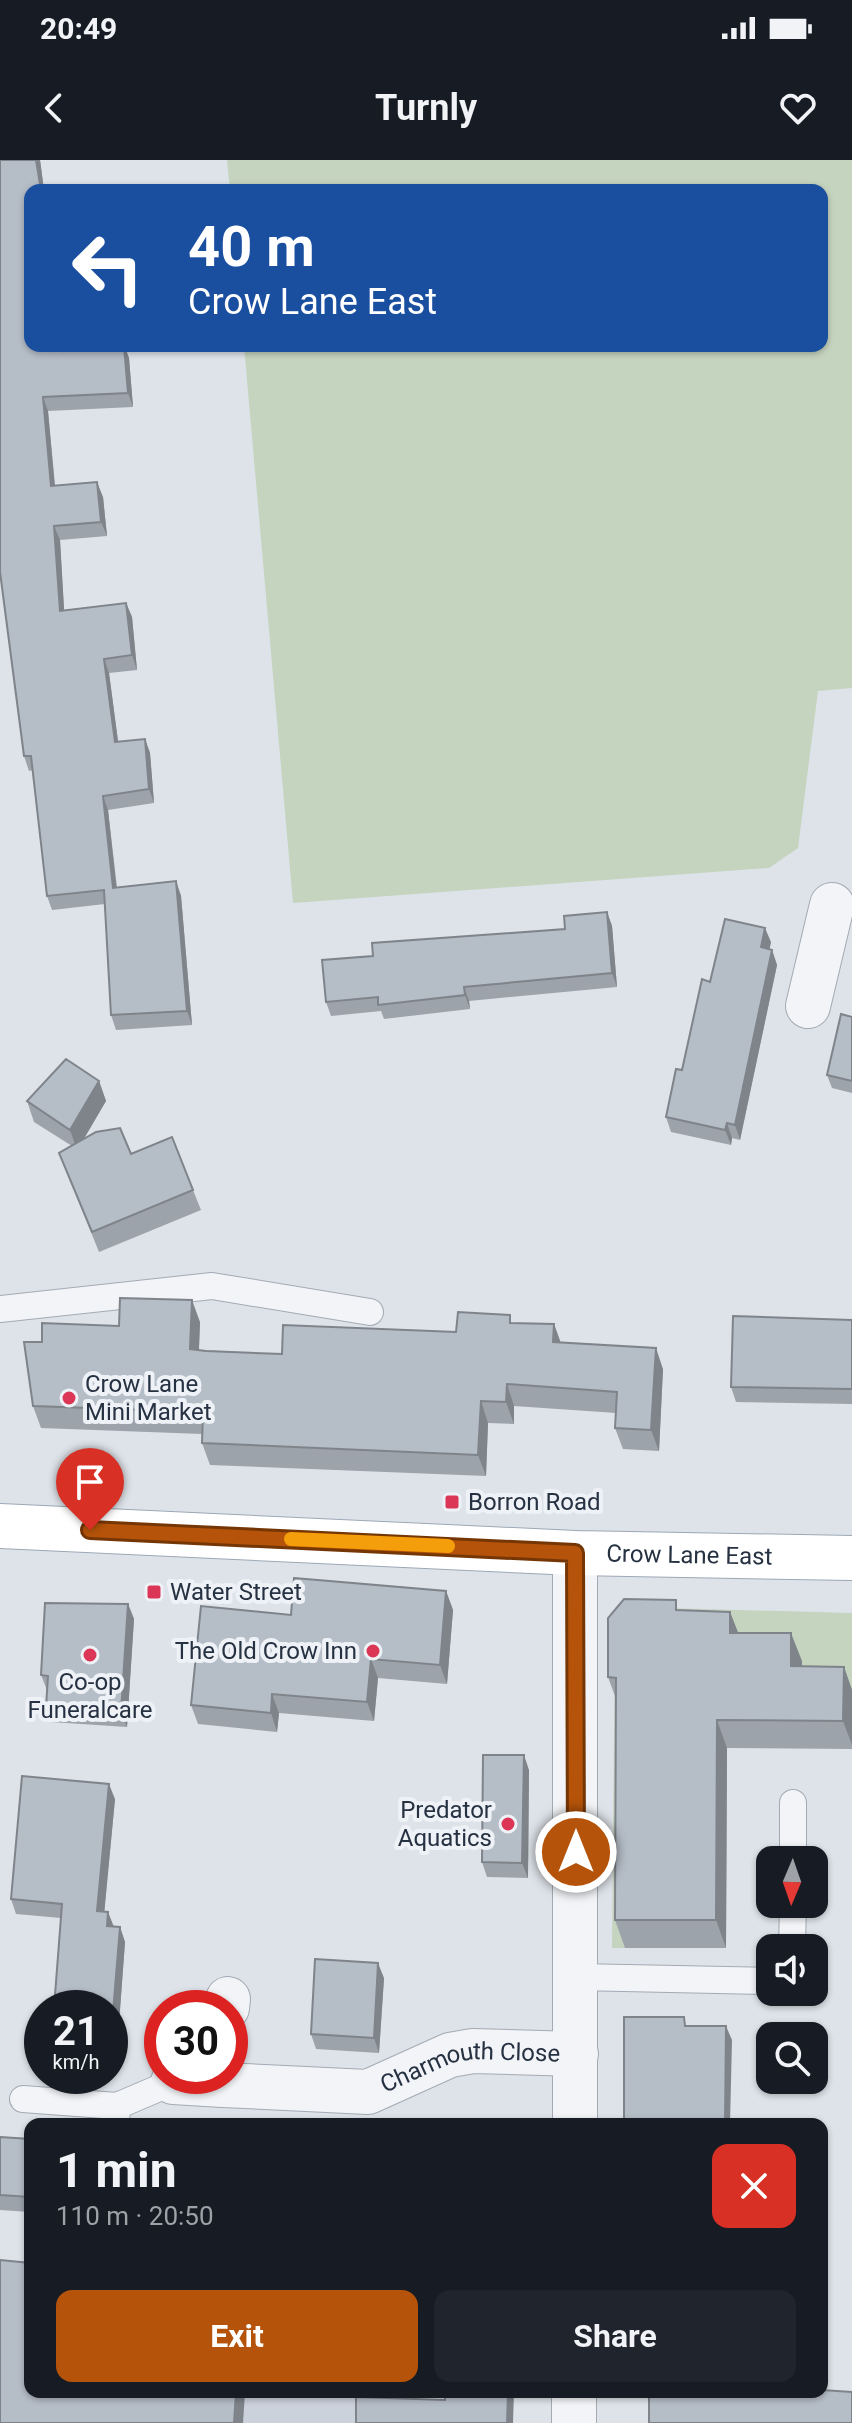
<!DOCTYPE html>
<html lang="en">
<head>
<meta charset="utf-8">
<style>
  :root { --surface:#171b24; --page:#20242c; --text:#f1f3f6; --muted:#9ea1a6; --accent:#b45309 }
  body { margin:0; font-family:Roboto,sans-serif; background:var(--page); color:var(--text); height:100vh; display:flex; flex-direction:column; font-size:30px; white-space:nowrap }
  * { box-sizing:border-box; margin:0 }
  p { font-size:26px; color:var(--muted) }
  .icon { flex:none; width:44px; height:44px; fill:none; stroke:currentColor; stroke-width:2; stroke-linecap:round; stroke-linejoin:round }
  .map { position:relative; flex:1; overflow:hidden }
  .sheet { position:absolute; left:24px; top:1958px; width:804px; height:280px; display:flex; flex-direction:column; background:var(--surface); border-radius:16px; box-shadow:0 2px 6px #0004 }
  .sheet>* { flex:none }
  .hud { position:absolute; left:24px; top:24px; width:804px; height:168px; border-radius:16px; box-shadow:0 2px 6px #0004; background:#1a4fa0; color:#fff; overflow:hidden }
  .needle { width:52px; rotate:182deg }
  .controls { position:absolute; left:756px; top:1686px; display:grid; gap:16px }
  .controls a { display:grid; place-items:center; width:72px; height:72px; border-radius:16px; background:var(--surface); box-shadow:0 2px 6px #0004; font-size:40px }
  .speed { position:absolute; left:24px; top:1830px; display:flex; gap:16px; font-size:40px; font-weight:700; text-align:center }
  .speed>* { display:grid; place-content:center; width:104px; height:104px; border-radius:50%; background:var(--surface); box-shadow:0 2px 6px #0004; line-height:1 }
  .speed small { font-size:20px; font-weight:400 }
  .speed .limit { border:12px solid #d22; background:#fff; color:#111 }
  .pin { position:absolute; display:grid; place-items:center; width:68px; height:68px; color:#fff; margin:-82px -34px; border-radius:50% 50% 50% 0; rotate:-45deg; box-shadow:0 0 8px #0007 }
  .pin .icon { rotate:45deg }
  .me { position:absolute; width:88px; margin:-44px; rotate:0deg; stroke-linejoin:round; filter:drop-shadow(0 0 6px #0008) }
  .turn { display:flex; align-items:center; gap:28px; height:168px; padding:0 32px; font-size:36px }
  .turn .icon { width:104px; height:104px; stroke-width:2.5 }
  .turn b { display:block; font-size:56px; line-height:68px }
  .round { display:grid; place-items:center; flex:none; width:84px; height:84px; border-radius:16px; background:var(--page) }
  .head { display:flex; align-items:center; justify-content:space-between; height:136px; padding:0 32px }
  h1 { font-size:48px; font-weight:700; line-height:60px }
  .cta { display:flex; gap:16px; margin-top:auto; padding:16px 32px }
  .cta a { flex:1; height:92px; border-radius:16px; background:var(--accent); color:#fff; font-size:32px; font-weight:700; line-height:92px; text-align:center }
  .cta a+a { background:var(--page); color:var(--text) }
  .status { display:flex; justify-content:space-between; align-items:center; height:56px; padding:0 40px; background:var(--surface); direction:ltr }
  .status svg { height:22px; fill:currentColor }
  header { display:flex; justify-content:space-between; align-items:center; height:104px; padding:0 32px; background:var(--surface); font-size:36px; font-weight:700 }
  .map>svg:first-child { display:block }
  .built { fill:#ccd2dc }
  .green { fill:#c5d4bf }
  .lines { fill:none; stroke-linecap:round; stroke-linejoin:round }
  .service-casing { stroke:#a3aab4; stroke-width:28 }
  .minor-casing { stroke:#a3aab4; stroke-width:46 }
  .primary-casing { stroke:#9ca8b6; stroke-width:46 }
  .service { stroke:#f2f4f7; stroke-width:26 }
  .minor { stroke:#f2f4f7; stroke-width:44 }
  .primary { stroke:#fff; stroke-width:44 }
  .wall { fill:#9ca3ab }
  .shaded-wall { fill:#7f848b }
  .building { fill:#b5bdc7; stroke:#7f848b; stroke-width:2 }
  .route-casing { stroke:#753606; stroke-width:20 }
  .route { stroke:#b45309; stroke-width:14 }
  .slow { stroke:#f59e0b; stroke-width:14 }
  .poi-dot { fill:#dc3657; stroke:#eef2f7; stroke-width:3 }
  .labels { text-anchor:middle; dominant-baseline:central; stroke-width:8; stroke-linejoin:round; paint-order:stroke }
  .poi-label { font-size:24px; fill:#263142; stroke:#eef2f7; text-anchor:start }
  .street-label { font-size:24px; fill:#263142; stroke:#eef2f7 }
</style>
</head>
<body>
<div class="status"><b>20:49</b><svg viewBox="0 0 49 12"><path d="M0 12V9h3v3zM5 12V6h3v6zM10 12V3h3v9zM15 12V0h3v12zM26 1h20v11H26zM47 4h2v5h-2z"/></svg></div>
<header><svg class="icon" aria-label="back" viewBox="0 0 24 24"><path d="M15 5l-7 7 7 7"/></svg>Turnly<svg class="icon" aria-label="heart" viewBox="0 0 24 24"><path d="M12 20l-8-8c-3-5 5-10 8-4 3-6 11-1 8 4z"/></svg></header>
<div class="map">
<svg width="852" height="2263" viewBox="0 0 852 2263">
  <rect width="100%" height="100%" fill="#dee3e9"/>
  <path class="built" d="M 0,2106 L 30,2232 L 409,2232 L 408,2263 L 0,2263 Z"/>
  <path class="green" d="M 227,0 L 852,0 L 852,528 L 818,531 L 798,688 L 769,708 L 293,743 L 244,186 L 822,186 L 822,30 L 230,30 Z
    M 664,1448 L 852,1453 L 852,1535 L 740,1501 L 625,1788 L 612,1788 L 615,1473 Z"/>
  <g class="lines">
    <defs>
      <path id="service" d="M 0,1149 L 212,1126 L 370,1152
        M 793,1700 L 793,1643
        M 792,1788 L 793,1744
        M 576,1817 L 770,1821
        M 23,1939 L 117,1946
        M 116,1964 L 117,1946 L 173,1922"/>
      <g id="minor">
        <path d="M 808,846 L 832,745"/>
        <path d="M 575,1393 L 575,1964"/>
        <path d="M 227,1848 L 228,1839"/>
        <path id="s1" d="M 223,1916 L 223,1925 L 368,1932 L 450,1895 L 473,1891 L 576,1894"/>
        <path d="M 173,1922 L 223,1925"/>
        <path d="M 574,2263 L 574,2232"/>
      </g>
      <g id="primary">
        <path id="s2" d="M 0,1366 L 575,1393 L 852,1398"/>
      </g>
    </defs>
    <use href="#service" class="service-casing"/>
    <use href="#minor" class="minor-casing"/>
    <use href="#primary" class="primary-casing"/>
    <use href="#service" class="service"/>
    <use href="#minor" class="minor"/>
    <use href="#primary" class="primary"/>
  </g>
  <path class="wall" d="M 0,0 L 40,0 L 44,30 L 30,30 L 30,186 L 66,186 L 66,191 L 105,186 L 125,186 L 129,198 L 133,247 L 48,251 L 55,325 L 103,337 L 107,376 L 60,380 L 64,450 L 126,443 L 132,457 L 137,510 L 109,513 L 118,582 L 145,579 L 150,593 L 154,643 L 108,650 L 117,727 L 176,721 L 181,736 L 192,865 L 116,870 L 111,855 L 105,744 L 52,750 L 47,736 L 33,610 L 29,611 L 24,596 Z
    M 607,752 L 612,766 L 617,827 L 469,841 L 470,849 L 384,859 L 381,851 L 331,856 L 326,842 L 373,796 L 565,769 Z
    M 771,782 L 769,789 L 772,790 L 777,805 L 740,980 L 732,978 L 731,985 L 671,972 L 666,957 L 710,822 Z
    M 852,857 L 852,933 L 832,928 L 827,915 Z
    M 99,921 L 106,941 L 84,979 L 131,994 L 193,1030 L 201,1050 L 99,1092 L 59,993 L 72,986 L 34,962 L 27,941 Z
    M 852,1160 L 852,1244 L 736,1242 L 731,1227 Z
    M 200,1162 L 199,1190 L 282,1194 L 456,1172 L 513,1163 L 554,1164 L 560,1182 L 663,1209 L 659,1291 L 623,1289 L 615,1268 L 616,1253 L 514,1246 L 514,1264 L 488,1263 L 486,1316 L 210,1305 L 202,1283 L 202,1274 L 41,1268 L 33,1246 L 42,1182 L 119,1166 Z
    M 446,1431 L 453,1450 L 447,1524 L 378,1518 L 374,1561 L 279,1553 L 277,1572 L 198,1564 L 191,1545 L 291,1455 Z
    M 128,1444 L 134,1459 L 127,1567 L 51,1562 L 46,1547 L 47,1530 L 41,1515 Z
    M 679,1451 L 730,1452 L 738,1473 L 802,1501 L 802,1506 L 844,1507 L 852,1530 L 852,1589 L 727,1588 L 726,1788 L 625,1788 L 615,1760 L 616,1539 L 608,1517 Z
    M 529,1610 L 528,1718 L 487,1717 L 482,1702 Z
    M 115,1639 L 104,1752 L 108,1752 L 113,1767 L 120,1767 L 125,1782 L 116,1904 L 110,1904 L 110,1848 L 61,1758 L 16,1754 L 11,1739 Z
    M 384,1818 L 379,1893 L 316,1889 L 311,1874 Z
    M 0,1977 L 30,1979 L 30,2052 L 0,2050 Z"/>
  <path class="shaded-wall" d="M 36,0 L 40,0 L 44,30 L 41,30 Z
    M 124,186 L 129,198 L 133,247 L 128,233 Z
    M 43,237 L 48,251 L 56,340 L 51,326 Z
    M 97,322 L 103,337 L 107,376 L 101,362 Z
    M 54,366 L 60,380 L 65,465 L 60,451 Z
    M 126,443 L 132,457 L 137,510 L 132,495 Z
    M 104,499 L 109,513 L 120,596 L 115,582 Z
    M 145,579 L 150,593 L 154,643 L 149,629 Z
    M 103,636 L 108,650 L 118,742 L 113,728 Z
    M 176,721 L 181,736 L 192,865 L 187,851 Z
    M 607,752 L 612,766 L 617,827 L 612,813 Z
    M 765,768 L 771,782 L 767,802 L 761,787 Z
    M 772,790 L 777,805 L 740,980 L 735,965 Z
    M 464,827 L 469,841 L 470,849 L 465,835 Z
    M 99,921 L 106,941 L 77,990 L 70,970 Z
    M 727,963 L 732,978 L 731,985 L 725,970 Z
    M 192,1140 L 200,1162 L 198,1210 L 190,1189 Z
    M 554,1164 L 562,1186 L 553,1182 Z
    M 656,1188 L 663,1209 L 659,1291 L 651,1270 Z
    M 507,1224 L 514,1246 L 514,1264 L 506,1242 Z
    M 481,1241 L 488,1263 L 486,1316 L 478,1295 Z
    M 446,1431 L 453,1450 L 447,1524 L 440,1505 Z
    M 128,1444 L 134,1459 L 127,1567 L 121,1552 Z
    M 730,1452 L 741,1480 L 730,1473 Z
    M 791,1473 L 802,1501 L 801,1534 L 791,1506 Z
    M 371,1499 L 378,1518 L 374,1561 L 367,1542 Z
    M 844,1507 L 852,1530 L 852,1585 L 843,1561 Z
    M 272,1534 L 279,1553 L 277,1572 L 271,1553 Z
    M 717,1560 L 727,1588 L 726,1788 L 716,1760 Z
    M 524,1595 L 529,1610 L 528,1718 L 522,1703 Z
    M 109,1624 L 115,1639 L 103,1766 L 97,1751 Z
    M 108,1752 L 114,1767 L 107,1766 Z
    M 120,1767 L 125,1782 L 116,1904 L 110,1889 Z
    M 378,1803 L 384,1818 L 379,1893 L 374,1878 Z
    M 726,1866 L 732,1880 L 730,1964 L 725,1964 Z
    M 236,2232 L 245,2232 L 243,2263 L 234,2263 Z
    M 508,2232 L 514,2232 L 513,2263 L 507,2263 Z"/>
  <path class="building" d="M 0,0 L 36,0 L 41,30 L 30,30 L 30,186 L 63,186 L 63,191 L 105,186 L 124,186 L 128,233 L 43,237 L 51,326 L 97,322 L 101,362 L 54,366 L 60,451 L 126,443 L 132,495 L 104,499 L 115,582 L 145,579 L 149,629 L 103,636 L 113,728 L 176,721 L 187,851 L 111,855 L 104,730 L 47,736 L 31,596 L 24,596 L 0,412 Z
    M 607,752 L 612,813 L 464,827 L 465,835 L 378,845 L 378,837 L 326,842 L 322,800 L 373,796 L 372,783 L 565,769 L 564,756 Z
    M 725,759 L 765,768 L 761,787 L 772,790 L 735,965 L 727,963 L 725,970 L 666,957 L 676,909 L 682,910 L 702,819 L 710,822 Z
    M 841,854 L 852,857 L 852,921 L 827,915 Z
    M 66,899 L 99,921 L 70,970 L 27,941 Z
    M 120,968 L 131,994 L 172,977 L 193,1030 L 92,1072 L 59,993 L 96,972 Z
    M 120,1138 L 192,1140 L 190,1189 L 206,1191 L 282,1194 L 283,1165 L 456,1172 L 458,1152 L 510,1155 L 510,1163 L 554,1164 L 553,1182 L 656,1188 L 651,1270 L 615,1268 L 617,1232 L 507,1224 L 506,1242 L 481,1241 L 478,1295 L 202,1283 L 203,1252 L 33,1246 L 24,1182 L 42,1182 L 42,1163 L 119,1166 Z
    M 733,1156 L 852,1160 L 852,1229 L 731,1227 Z
    M 294,1418 L 446,1431 L 440,1505 L 371,1499 L 367,1542 L 272,1534 L 271,1553 L 191,1545 L 201,1446 L 291,1455 Z
    M 624,1439 L 676,1440 L 676,1450 L 730,1452 L 730,1473 L 791,1473 L 791,1506 L 844,1507 L 843,1561 L 717,1560 L 716,1760 L 615,1760 L 616,1518 L 608,1517 L 608,1458 Z
    M 45,1443 L 128,1444 L 121,1552 L 46,1547 L 48,1516 L 41,1515 Z
    M 483,1595 L 524,1595 L 522,1703 L 482,1702 Z
    M 22,1616 L 109,1624 L 97,1751 L 108,1752 L 107,1766 L 120,1767 L 110,1889 L 110,1848 L 54,1848 L 62,1744 L 11,1739 Z
    M 315,1799 L 378,1803 L 374,1878 L 311,1874 Z
    M 624,1857 L 684,1857 L 685,1866 L 726,1866 L 725,1964 L 624,1964 Z
    M 0,1977 L 30,1979 L 30,2037 L 0,2035 Z
    M 0,2100 L 30,2103 L 30,2232 L 236,2232 L 234,2263 L 0,2263 Z
    M 822,2230 L 852,2232 L 852,2263 L 649,2263 L 649,2232 L 822,2232 Z
    M 445,2232 L 508,2232 L 507,2263 L 356,2263 L 356,2237 L 445,2240 Z"/>
  <g class="lines">
    <defs>
      <path id="route" d="M 90,1370 L 575,1393 L 576,1692"/>
    </defs>
    <use href="#route" class="route-casing"/>
    <use href="#route" class="route"/>
    <path class="slow" d="M 291,1379 L 448,1386"/>
  </g>
  <g class="poi-dot">
    <circle cx="69" cy="1238" r="8"/>
    <rect x="444" y="1334" width="16" height="16" rx="4"/>
    <rect x="146" y="1424" width="16" height="16" rx="4"/>
    <circle cx="373" cy="1491" r="8"/>
    <circle cx="90" cy="1495" r="8"/>
    <circle cx="508" cy="1664" r="8"/>
  </g>
  <g class="labels">
    <g class="poi-label">
      <text x="85" y="1224">Crow Lane<tspan x="85" dy="28">Mini Market</tspan></text>
      <text x="468" y="1342">Borron Road</text>
      <text x="170" y="1432">Water Street</text>
      <text x="357" y="1491" text-anchor="end">The Old Crow Inn</text>
      <text x="90" y="1522" text-anchor="middle">Co-op<tspan x="90" dy="28">Funeralcare</tspan></text>
      <text x="492" y="1650" text-anchor="end">Predator<tspan x="492" dy="28">Aquatics</tspan></text>
    </g>
    <g class="street-label">
      <text stroke="none"><textPath href="#s2" startOffset="690">Crow Lane East</textPath></text>
      <text stroke="none"><textPath href="#s1" startOffset="262">Charmouth Close</textPath></text>
    </g>
  </g>
</svg>
<div class="controls">
<a><svg class="needle" viewBox="-14 -14 28 28"><path d="M0-13l5 13h-10z" fill="#e53935"/><path d="M0 13l5-13h-10z" fill="#9ea1a6"/></svg></a>
<a><svg class="icon" aria-label="sound" viewBox="0 0 24 24"><path d="M4 9h4l5-4v14l-5-4H4zM17 9q2 3 0 6"/></svg></a>
<a><svg class="icon" aria-label="search" viewBox="0 0 24 24"><circle cx="10" cy="10" r="6"/><path d="M15 15l6 6"/></svg></a>
</div>
<div class="speed"><div>21<small>km/h</small></div><div class="limit">30</div></div>
<div class="pin" style="left:90px;top:1370px;background:#d93025"><svg class="icon" aria-label="arrive" viewBox="0 0 24 24"><path d="M6 21V4h12l-3 4 3 4H6"/></svg></div>
<svg class="me" style="left:576px;top:1692px" viewBox="-20 -20 40 40"><circle r="17" fill="#b45309" stroke="#fff" stroke-width="3"/><path d="M0-11L8 9 0 5-8 9z" fill="#fff"/></svg>
<div class="hud">
<div class="turn"><svg class="icon" aria-label="left" viewBox="0 0 24 24"><path d="M17 20v-9H6M10 6l-5 5 5 5"/></svg><div><b>40 m</b>Crow Lane East</div></div>
</div>
<section class="sheet">
<div class="head"><div><h1>1 min</h1><p>110 m · 20:50</p></div><a class="round" style="background:#d93025;color:#fff"><svg class="icon" aria-label="close" viewBox="0 0 24 24"><path d="M6 6l12 12M18 6L6 18"/></svg></a></div>
<div class="cta"><a>Exit</a><a>Share</a></div>
</section>
</div>
</body>
</html>
